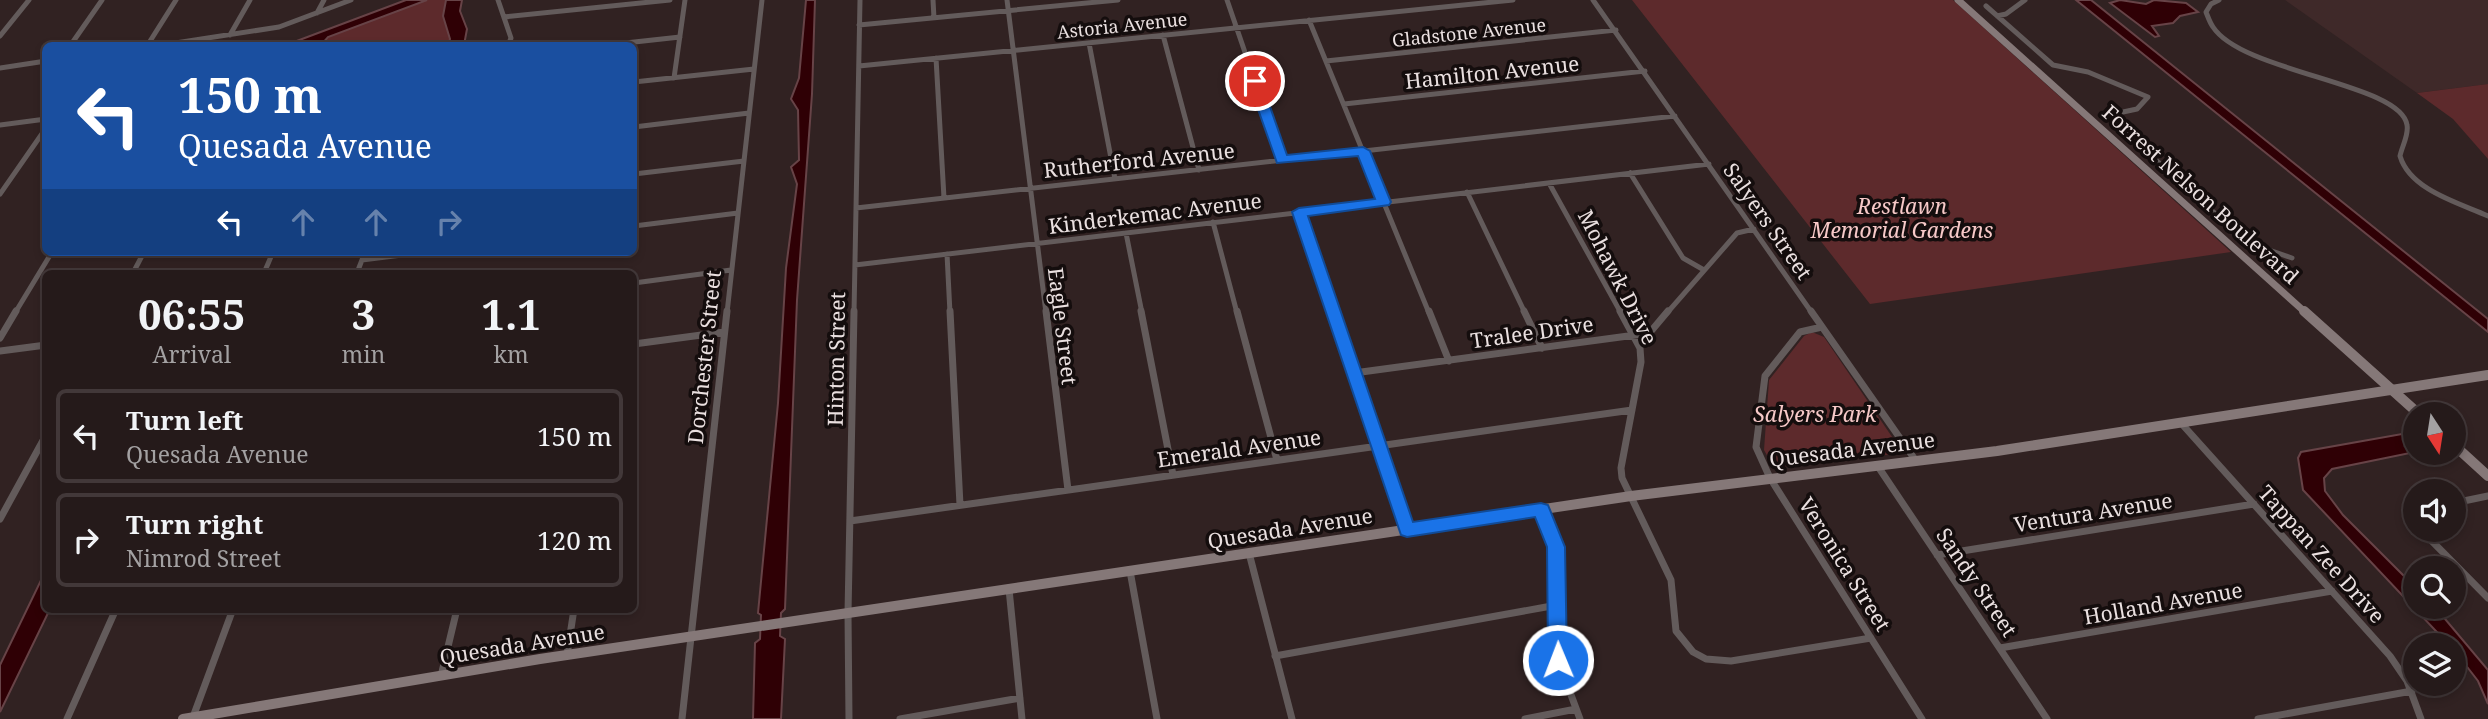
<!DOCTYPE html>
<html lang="en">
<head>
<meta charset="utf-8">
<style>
  :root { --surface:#251a1a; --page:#2d2323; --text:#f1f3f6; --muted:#a3a1a2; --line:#423839 }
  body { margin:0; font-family:"Noto Serif",serif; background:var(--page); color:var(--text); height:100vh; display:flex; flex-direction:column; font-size:26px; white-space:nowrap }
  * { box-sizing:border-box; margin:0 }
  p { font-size:23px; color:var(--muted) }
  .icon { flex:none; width:38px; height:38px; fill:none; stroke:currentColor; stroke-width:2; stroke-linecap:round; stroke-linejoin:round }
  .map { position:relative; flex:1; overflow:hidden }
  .drawer { position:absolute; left:42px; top:270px; width:595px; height:343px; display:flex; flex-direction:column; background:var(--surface); border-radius:10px; box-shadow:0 4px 10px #0003,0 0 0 2px var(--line) }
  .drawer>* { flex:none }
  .banner { position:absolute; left:42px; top:42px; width:595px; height:214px; border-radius:10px; box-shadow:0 4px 10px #0003,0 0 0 2px var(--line); background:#1a4fa0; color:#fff; overflow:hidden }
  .needle { width:46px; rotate:168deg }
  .controls { position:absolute; left:2403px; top:402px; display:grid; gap:14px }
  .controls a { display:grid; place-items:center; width:63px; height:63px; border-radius:50%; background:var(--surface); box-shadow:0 4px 10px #0003,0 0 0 2px var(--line); font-size:35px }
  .pin { position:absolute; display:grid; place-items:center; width:60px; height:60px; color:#fff; margin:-30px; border:4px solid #fff; border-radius:50%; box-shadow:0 2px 7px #0007 }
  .me { position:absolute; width:77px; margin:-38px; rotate:359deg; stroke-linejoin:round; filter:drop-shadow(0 0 5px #0008) }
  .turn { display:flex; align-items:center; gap:24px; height:147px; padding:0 21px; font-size:32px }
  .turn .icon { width:91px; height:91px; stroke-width:2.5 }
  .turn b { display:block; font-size:49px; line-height:60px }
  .lanes { display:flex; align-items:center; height:66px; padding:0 21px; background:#0003; justify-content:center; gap:35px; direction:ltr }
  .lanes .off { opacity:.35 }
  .eta { display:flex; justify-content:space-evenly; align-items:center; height:119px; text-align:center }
  .eta b { font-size:42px; font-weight:700; line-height:49px }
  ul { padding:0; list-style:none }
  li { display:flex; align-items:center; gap:21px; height:94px; margin:0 14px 10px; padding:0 7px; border:4px solid var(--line); border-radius:10px }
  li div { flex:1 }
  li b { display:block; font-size:26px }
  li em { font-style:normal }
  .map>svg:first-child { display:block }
  .built { fill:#3f2929 }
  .green { fill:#5d2a2c }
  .water { fill:#2f0005; stroke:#674347; stroke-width:2 }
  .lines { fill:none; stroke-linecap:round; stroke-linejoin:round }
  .street-far1 { stroke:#635b5b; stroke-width:5 }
  .street { stroke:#635b5b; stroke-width:7 }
  .secondary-far1 { stroke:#857878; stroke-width:7 }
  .secondary { stroke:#857878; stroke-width:10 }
  .route { fill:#1a73e8; stroke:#114b97; stroke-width:2 }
  .labels { text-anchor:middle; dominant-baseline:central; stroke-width:7; stroke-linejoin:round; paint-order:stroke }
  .far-street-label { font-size:18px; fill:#eae0e0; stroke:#140d0d }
  .street-label { font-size:21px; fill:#eae0e0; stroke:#140d0d }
  .park-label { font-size:21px; font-style:italic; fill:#f7c9c8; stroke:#140d0d }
</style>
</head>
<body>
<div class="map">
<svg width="2488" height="719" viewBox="0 0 2488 719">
  <rect width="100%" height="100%" fill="#312222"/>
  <path class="built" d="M 2285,0 L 2488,0 L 2488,84 L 2417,93 Z"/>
  <path class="green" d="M 427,0 L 446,0 L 443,16 L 450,39 L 448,45 L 321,46 L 328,37 Z
    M 1632,0 L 1953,0 L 2231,252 L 1870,304 Z
    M 2488,84 L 2488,159 L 2453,119 L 2417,93 Z
    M 1812,332 L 1824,337 L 1903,453 L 1774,468 L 1764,450 L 1769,380 L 1804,336 Z"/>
  <path class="water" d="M 406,0 L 427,0 L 328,37 L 321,45 L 286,45 Z
    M 446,0 L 462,0 L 460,11 L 467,29 L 464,45 L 448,45 L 450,39 L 443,16 Z
    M 806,0 L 815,0 L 812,94 L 797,300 L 785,609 L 781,613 L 780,636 L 785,639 L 781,719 L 753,719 L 755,643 L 760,639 L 761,615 L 758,613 L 778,403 L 786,268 L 797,184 L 791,167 L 799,160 L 798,110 L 791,99 L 799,78 Z
    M 2076,0 L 2091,0 L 2488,319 L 2488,332 Z
    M 2120,0 L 2146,4 L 2154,0 L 2186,3 L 2198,12 L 2180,16 L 2173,23 L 2152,26 L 2159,36 L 2155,37 L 2110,3 Z
    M 2402,434 L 2415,441 L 2415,452 L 2332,469 L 2324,478 L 2325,491 L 2343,515 L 2415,587 L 2415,607 L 2435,607 L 2488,670 L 2488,704 L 2478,681 L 2454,650 L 2454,646 L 2450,646 L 2303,490 L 2298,458 L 2301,452 Z
    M 45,572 L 46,609 L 50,609 L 0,712 L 0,665 Z"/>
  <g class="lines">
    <path class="street-far1" d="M 498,0 L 511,38 L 508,46
      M 933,0 L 934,18
      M 1007,0 L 1046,313
      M 1227,0 L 1282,160
      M 1593,0 L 1812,313
      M 2219,0 L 2211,4 L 2206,12 C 2208,17 2210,23 2213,27 C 2243,73 2401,83 2407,125 C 2409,135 2402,146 2400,156 C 2410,190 2459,203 2488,216
      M 1986,6 L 2053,65 L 2088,72 L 2148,97 L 2137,109 L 2109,115
      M 317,13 L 324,0
      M 1997,16 L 2006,14 L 2025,0
      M 504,17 L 670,0
      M 1309,20 L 1429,313
      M 859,25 L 1118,0
      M 230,35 L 250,0
      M 1163,35 L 1199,170
      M 0,36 L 29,0
      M 1089,43 L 1115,179
      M 70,46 L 102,0
      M 147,46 L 176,0
      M 156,46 L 279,27 L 351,0
      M 598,46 L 680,37
      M 936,58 L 944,198
      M 1326,61 L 1616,30
      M 859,66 L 1513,0
      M 0,68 L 46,61
      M 674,78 L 685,0
      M 634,82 L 754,69
      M 1344,104 L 1645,71
      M 2109,115 L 2140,143 L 2148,154 L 2197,193 L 2203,203 L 2249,243 L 2292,258
      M 0,125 L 46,119
      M 634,127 L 749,113
      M 1630,173 L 1683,258 L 1704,270
      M 634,174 L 744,161
      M 1549,183 L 1621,313
      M 1467,192 L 1525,313
      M 0,194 L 46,128
      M 856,208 L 1675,116
      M 1299,212 L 1333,313
      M 1213,222 L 1237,313
      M 634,226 L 738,213
      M 1126,233 L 1142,313
      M 947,254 L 950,313
      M 362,260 L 426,252
      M 855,265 L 1709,164
      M 133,273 L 144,252
      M 264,273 L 273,252
      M 357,273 L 365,252
      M 634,283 L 731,270
      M 15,313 L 52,252
      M 727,313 L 762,0
      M 854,313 L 860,0
      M 1667,313 L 1737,233 L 1754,229"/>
    <path class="street" d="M 950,311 L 960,505
      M 1046,311 L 1068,490
      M 1141,311 L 1173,475
      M 1237,311 L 1277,460
      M 1333,311 L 1407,530
      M 1429,311 L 1449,361
      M 1524,311 L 1542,348
      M 1620,311 L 1640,348 L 1641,362 L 1621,468 L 1622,478 L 1671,580 L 1676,631 L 1693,652 L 1706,659 L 1731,661 L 1871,638
      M 1811,311 L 1916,461
      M 1822,327 L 1800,332 L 1765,376 L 1756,447 L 1770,478 L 1922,719
      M 0,338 L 16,311
      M 634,344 L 724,332
      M 0,351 L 46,345
      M 1354,373 L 1643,334 L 1652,330 L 1668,311
      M 2181,423 L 2390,656 L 2407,681 L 2421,719
      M 1877,465 L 2047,719
      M 2454,503 L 2488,496
      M 1541,509 L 1556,547 L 1558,660 L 1580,719
      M 2415,513 L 2412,515 L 2415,524
      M 0,519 L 46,435
      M 850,521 L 1632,410
      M 2421,530 L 2488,598
      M 1249,553 L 1292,719
      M 1937,555 L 2254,504
      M 1130,571 L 1157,719
      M 1009,589 L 1022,719
      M 2000,648 L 2332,591
      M 567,655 L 574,609
      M 1275,656 L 1557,605
      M 441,676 L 457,609
      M 193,717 L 233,609
      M 67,719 L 116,609
      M 682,719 L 727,311
      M 849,719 L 848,613 L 854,311
      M 900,719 L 1020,698
      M 1525,719 L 1576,709
      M 2258,719 L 2412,691"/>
    <path class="secondary-far1" d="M 1958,0 L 2306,313"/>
    <path class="secondary" d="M 2304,311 L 2420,415
      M 2454,445 L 2488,476
      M 183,719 L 540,659 L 1631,496 L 1997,451 L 2488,375"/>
  </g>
  <path class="route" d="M 1255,77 L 1261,81 L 1287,155 L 1363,147 L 1370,151 L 1391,202 L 1389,205 L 1308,216 L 1413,522 L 1541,503 L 1548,505 L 1565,547 L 1567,660 L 1565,666 L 1558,669 L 1551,666 L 1548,660 L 1547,547 L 1535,517 L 1407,537 L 1401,535 L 1292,212 L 1299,208 L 1375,199 L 1358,156 L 1277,163 L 1248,81 Z"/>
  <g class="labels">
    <g class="far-street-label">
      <text transform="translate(1122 25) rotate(-6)">Astoria Avenue</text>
      <text transform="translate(1469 32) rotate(-6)">Gladstone Avenue</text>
    </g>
    <g class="street-label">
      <text transform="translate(1492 72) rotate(-6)">Hamilton Avenue</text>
      <text transform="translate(1139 160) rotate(-6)">Rutherford Avenue</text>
      <text transform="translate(2201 194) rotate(42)">Forrest Nelson Boulevard</text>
      <text transform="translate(1155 213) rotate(-7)">Kinderkemac Avenue</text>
      <text transform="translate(1768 221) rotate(55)">Salyers Street</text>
      <text transform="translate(1618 277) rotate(63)">Mohawk Drive</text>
      <text transform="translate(1063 326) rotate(83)">Eagle Street</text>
      <text transform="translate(1532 332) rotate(-8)">Tralee Drive</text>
      <text transform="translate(704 357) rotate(-84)">Dorchester Street</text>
      <text transform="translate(836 359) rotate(-89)">Hinton Street</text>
      <text transform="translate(1239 448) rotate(-8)">Emerald Avenue</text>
      <text transform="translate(1852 449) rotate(-7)">Quesada Avenue</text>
      <text transform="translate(2093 512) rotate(-9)">Ventura Avenue</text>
      <text transform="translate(1290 528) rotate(-9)">Quesada Avenue</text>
      <text transform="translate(2322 554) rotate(48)">Tappan Zee Drive</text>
      <text transform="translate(1845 564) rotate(58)">Veronica Street</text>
      <text transform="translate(1977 582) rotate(56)">Sandy Street</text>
      <text transform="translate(2163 603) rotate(-10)">Holland Avenue</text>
      <text transform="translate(522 644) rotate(-9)">Quesada Avenue</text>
    </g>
    <g class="park-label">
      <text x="1902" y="206">Restlawn<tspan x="1902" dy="24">Memorial Gardens</tspan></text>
      <text x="1815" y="414">Salyers Park</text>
    </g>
  </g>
</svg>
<div class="controls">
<a><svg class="needle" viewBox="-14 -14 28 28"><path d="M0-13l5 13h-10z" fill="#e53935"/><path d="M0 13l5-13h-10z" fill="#a3a1a2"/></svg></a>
<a><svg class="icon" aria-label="sound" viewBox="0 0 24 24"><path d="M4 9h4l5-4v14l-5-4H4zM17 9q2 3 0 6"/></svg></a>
<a><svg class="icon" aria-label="search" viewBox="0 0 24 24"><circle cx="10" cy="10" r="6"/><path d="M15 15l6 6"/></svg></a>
<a><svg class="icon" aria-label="layers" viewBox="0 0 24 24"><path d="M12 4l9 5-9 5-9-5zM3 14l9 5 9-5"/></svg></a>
</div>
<div class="pin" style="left:1255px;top:81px;background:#d93025"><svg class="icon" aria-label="arrive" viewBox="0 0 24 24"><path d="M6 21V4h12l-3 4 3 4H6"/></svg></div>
<svg class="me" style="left:1558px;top:660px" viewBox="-20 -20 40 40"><circle r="17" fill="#1a73e8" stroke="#fff" stroke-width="3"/><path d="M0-11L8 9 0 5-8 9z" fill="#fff"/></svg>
<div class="banner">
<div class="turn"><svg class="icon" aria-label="left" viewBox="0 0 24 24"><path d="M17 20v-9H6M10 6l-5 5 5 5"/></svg><div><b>150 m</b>Quesada Avenue</div></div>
<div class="lanes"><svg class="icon" aria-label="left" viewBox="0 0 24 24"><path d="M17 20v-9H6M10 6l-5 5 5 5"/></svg><svg class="icon off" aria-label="ahead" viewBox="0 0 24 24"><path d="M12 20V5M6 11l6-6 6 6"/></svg><svg class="icon off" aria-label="ahead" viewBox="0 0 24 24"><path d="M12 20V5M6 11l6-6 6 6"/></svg><svg class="icon off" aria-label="right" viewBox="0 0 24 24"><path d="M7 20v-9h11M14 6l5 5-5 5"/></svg></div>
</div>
<section class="drawer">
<div class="eta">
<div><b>06:55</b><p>Arrival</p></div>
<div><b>3</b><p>min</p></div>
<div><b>1.1</b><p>km</p></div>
</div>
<ul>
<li><svg class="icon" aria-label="left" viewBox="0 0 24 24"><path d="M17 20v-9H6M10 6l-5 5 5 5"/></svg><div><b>Turn left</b><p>Quesada Avenue</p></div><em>150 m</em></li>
<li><svg class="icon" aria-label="right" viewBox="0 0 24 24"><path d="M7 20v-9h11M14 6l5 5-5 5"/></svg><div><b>Turn right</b><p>Nimrod Street</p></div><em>120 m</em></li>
</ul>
</section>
</div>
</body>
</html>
